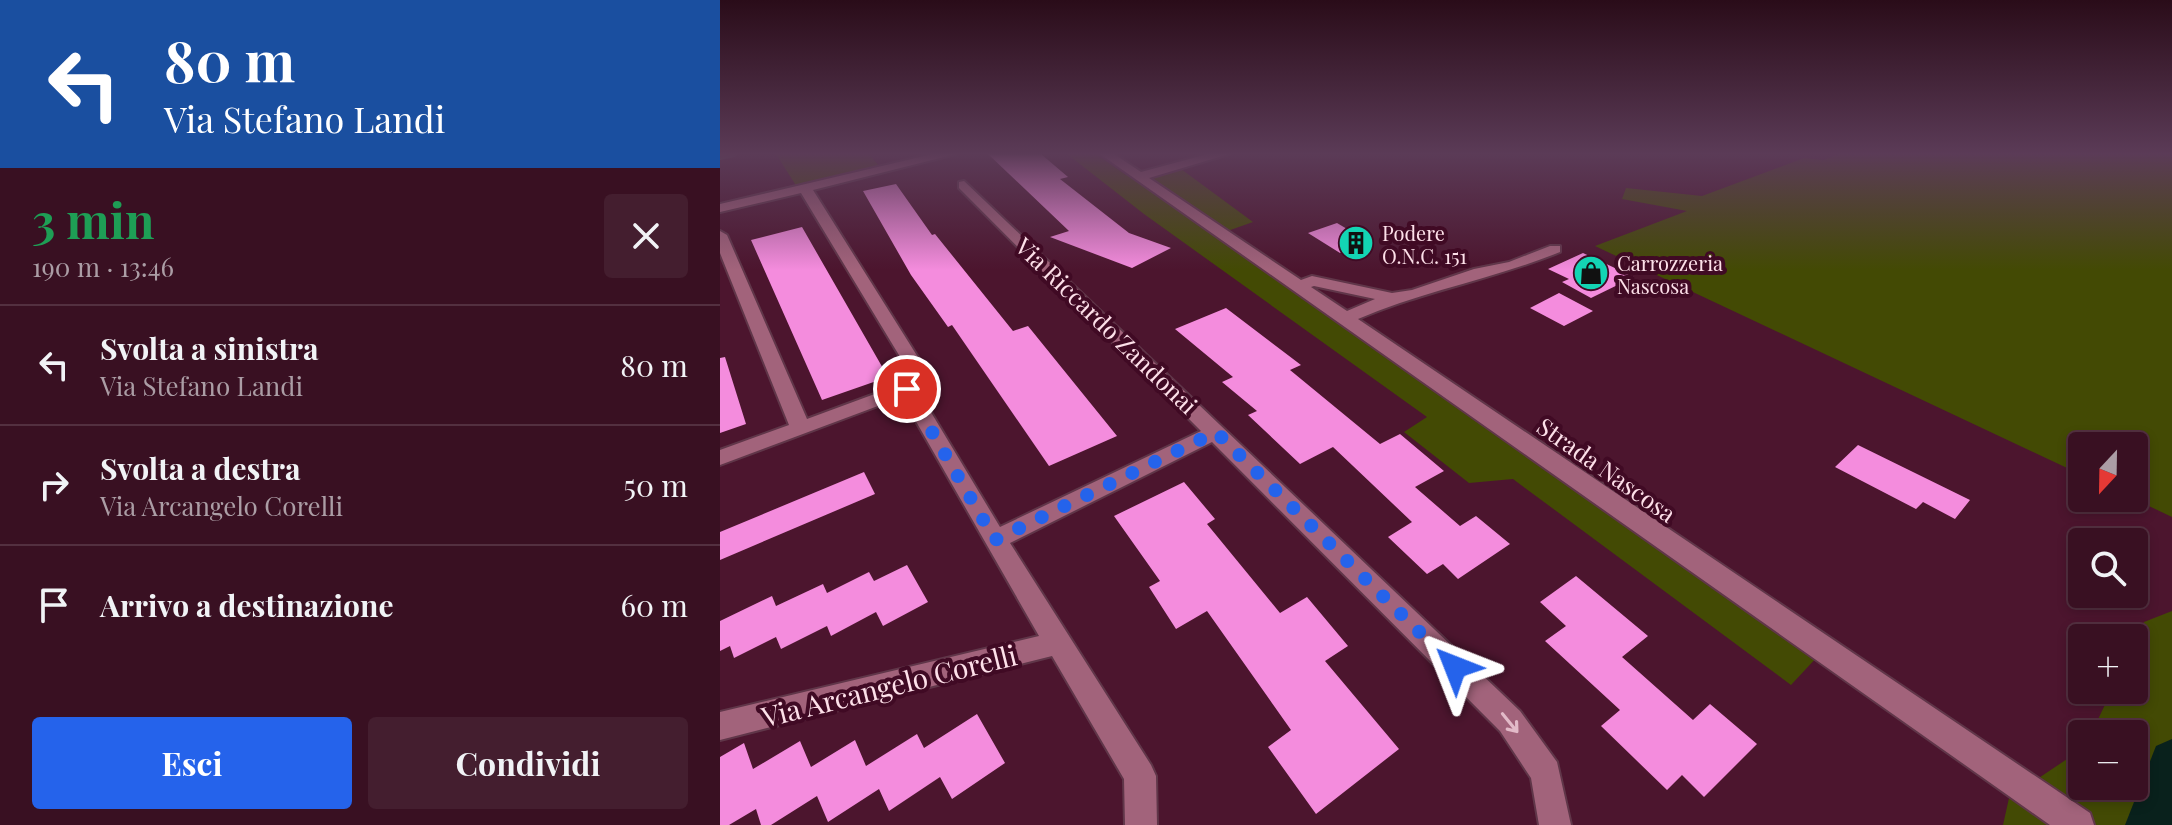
<!DOCTYPE html>
<html lang="it">
<head>
<meta charset="utf-8">
<style>
  :root { --surface:#391022; --page:#441e2f; --text:#f1f3f6; --muted:#ab9da5; --line:#533040; --accent:#2563eb }
  body { margin:0; font-family:"Playfair Display",serif; background:var(--page); color:var(--text); height:100vh; display:flex; flex-direction:column; font-size:30px; white-space:nowrap }
  * { box-sizing:border-box; margin:0 }
  p { font-size:26px; color:var(--muted) }
  .icon { flex:none; width:44px; height:44px; fill:none; stroke:currentColor; stroke-width:2; stroke-linecap:round; stroke-linejoin:round }
  .map { position:relative; flex:1; overflow:hidden }
  .drawer { display:flex; flex-direction:column; background:var(--surface); width:720px }
  .drawer>* { flex:none }
  .top-card { background:#1a4fa0; color:#fff; overflow:hidden }
  .needle { width:52px; rotate:202deg }
  .fabs { position:absolute; left:1348px; top:432px; display:grid; gap:16px }
  .fabs a { display:grid; place-items:center; width:80px; height:80px; border-radius:8px; background:var(--surface); box-shadow:0 4px 12px #0003,0 0 0 2px var(--line); font-size:40px }
  .pin { position:absolute; display:grid; place-items:center; width:68px; height:68px; color:#fff; margin:-34px; border:4px solid #fff; border-radius:50%; box-shadow:0 2px 8px #0007 }
  .me { position:absolute; width:88px; margin:-44px; rotate:315deg; stroke-linejoin:round; filter:drop-shadow(0 0 6px #0008) }
  .turn { display:flex; align-items:center; gap:28px; height:168px; padding:0 32px; font-size:36px }
  .turn .icon { width:104px; height:104px; stroke-width:2.5 }
  .turn b { display:block; font-size:56px; line-height:68px }
  .round { display:grid; place-items:center; flex:none; width:84px; height:84px; border-radius:8px; background:var(--page) }
  .headline { display:flex; align-items:center; justify-content:space-between; height:136px; padding:0 32px }
  h1 { font-size:48px; font-weight:700; line-height:60px; color:#1e9e55 }
  .button { display:flex; gap:16px; margin-top:auto; padding:16px 32px }
  .button a { flex:1; height:92px; border-radius:8px; background:var(--accent); color:#fff; font-size:32px; font-weight:700; line-height:92px; text-align:center }
  .button a+a { background:var(--page); color:var(--text) }
  ul { padding:0; list-style:none }
  li { display:flex; align-items:center; gap:24px; height:120px; padding:0 32px; border-top:2px solid var(--line) }
  li div { flex:1 }
  li b { display:block; font-size:30px }
  li em { font-style:normal }
  main { display:flex; flex:1; min-height:0 }
  .map>svg:first-child { display:block }
  .green { fill:#434a04 }
  .lines { fill:none; stroke-linecap:round; stroke-linejoin:round }
  .stream { stroke:#525a5a; stroke-width:6 }
  .canal { fill:#09211c; fill-rule:evenodd }
  .building { fill:#f48cdd }
  .minor-casing { stroke:#603649; stroke-width:4 }
  .minor { fill:#a2637b; fill-rule:evenodd }
  .oneway { stroke:#e2bac8 }
  .route { stroke:#2563eb; stroke-width:14; stroke-dasharray:0 25.2 }
  .labels { text-anchor:middle; dominant-baseline:central; stroke-width:8; stroke-linejoin:round; paint-order:stroke }
  .far-poi-label { font-size:20px; fill:#fde0e9; stroke:#400a24; text-anchor:start }
  .street-label { font-size:24px; fill:#fde0e9; stroke:#400a24 }
  .near-street-label { font-size:28px; fill:#fde0e9; stroke:#400a24 }
</style>
</head>
<body>
<main>
<section class="drawer">
<div class="top-card">
<div class="turn"><svg class="icon" aria-label="left" viewBox="0 0 24 24"><path d="M17 20v-9H6M10 6l-5 5 5 5"/></svg><div><b>80 m</b>Via Stefano Landi</div></div>
</div>
<div class="headline"><div><h1>3 min</h1><p>190 m · 13:46</p></div><a class="round"><svg class="icon" aria-label="close" viewBox="0 0 24 24"><path d="M6 6l12 12M18 6L6 18"/></svg></a></div>
<ul>
<li><svg class="icon" aria-label="left" viewBox="0 0 24 24"><path d="M17 20v-9H6M10 6l-5 5 5 5"/></svg><div><b>Svolta a sinistra</b><p>Via Stefano Landi</p></div><em>80 m</em></li>
<li><svg class="icon" aria-label="right" viewBox="0 0 24 24"><path d="M7 20v-9h11M14 6l5 5-5 5"/></svg><div><b>Svolta a destra</b><p>Via Arcangelo Corelli</p></div><em>50 m</em></li>
<li><svg class="icon" aria-label="arrive" viewBox="0 0 24 24"><path d="M6 21V4h12l-3 4 3 4H6"/></svg><div><b>Arrivo a destinazione</b></div><em>60 m</em></li>
</ul>
<div class="button"><a>Esci</a><a>Condividi</a></div>
</section>
<div class="map">
<svg width="1452" height="825" viewBox="0 0 1452 825">
  <rect width="100%" height="100%" fill="#4c152e"/>
  <path class="green" d="M 56,154 L 149,154 L 159,166 L 77,187 Z
    M 347,154 L 376,154 L 406,175 L 461,169 L 533,222 L 496,235 L 1098,656 L 1071,685 L 793,479 L 749,483 L 684,432 L 707,417 L 424,214 Z
    M 1118,154 L 1452,154 L 1452,517 L 1412,498 L 1414,446 L 1362,446 L 1362,475 L 875,246 L 967,211 L 902,199 L 906,188 L 982,196 L 1084,158 L 1104,160 Z
    M 1452,611 L 1452,825 L 1283,825 L 1289,798 L 1362,749 L 1362,786 L 1414,786 L 1414,734 L 1371,734 L 1392,690 L 1414,690 L 1414,643 L 1424,622 Z"/>
  <g class="lines">
    <path class="stream" d="M 0,157 L 14,154"/>
    <path class="canal" d="M 1452,739 L 1452,825 L 1405,825 L 1436,746 Z"/>
  </g>
  <path class="building" d="M 268,154 L 321,154 L 348,177 L 340,179 L 409,233 L 451,248 L 412,268 L 330,237 L 349,231 Z
    M 176,184 L 212,235 L 215,234 L 293,331 L 308,326 L 397,436 L 329,466 L 232,325 L 228,327 L 191,275 L 143,191 Z
    M 617,223 L 649,242 L 620,253 L 588,233 Z
    M 82,227 L 168,377 L 102,400 L 31,240 Z
    M 863,253 L 914,277 L 871,298 L 842,282 L 849,279 L 828,269 Z
    M 839,293 L 873,311 L 844,326 L 810,308 Z
    M 506,308 L 581,365 L 570,370 L 660,444 L 680,434 L 724,471 L 695,487 L 740,526 L 756,516 L 790,544 L 738,579 L 723,564 L 707,574 L 668,537 L 692,522 L 613,447 L 580,464 L 528,415 L 537,411 L 502,382 L 513,377 L 455,329 Z
    M 5,357 L 26,424 L 0,433 L 0,358 Z
    M 1138,445 L 1250,500 L 1235,519 L 1203,502 L 1196,509 L 1115,467 Z
    M 144,472 L 155,494 L 0,560 L 0,532 Z
    M 464,482 L 495,519 L 487,524 L 560,613 L 587,597 L 628,646 L 605,661 L 679,749 L 596,814 L 548,747 L 571,730 L 487,611 L 456,629 L 429,587 L 440,581 L 394,516 Z
    M 187,565 L 208,602 L 163,626 L 156,612 L 111,636 L 107,626 L 61,649 L 56,637 L 14,658 L 10,646 L 0,651 L 0,621 L 52,596 L 56,606 L 103,584 L 107,593 L 149,572 L 154,581 Z
    M 856,576 L 928,636 L 902,657 L 973,720 L 990,704 L 1037,744 L 984,797 L 962,775 L 947,790 L 881,726 L 900,710 L 825,641 L 846,626 L 820,602 Z
    M 257,714 L 285,763 L 232,799 L 220,777 L 169,811 L 159,789 L 108,822 L 97,796 L 51,825 L 41,825 L 36,809 L 9,825 L 0,825 L 0,757 L 24,743 L 33,769 L 80,741 L 91,767 L 135,740 L 146,766 L 197,734 L 204,748 Z"/>
  <g class="lines">
    <defs>
      <path id="minor" d="M 213,154 L 236,154 L 93,190 L 206,370 L 197,389 L 280,527 L 481,431 L 239,188 L 239,182 L 244,181 L 800,711 L 837,762 L 851,825 L 819,825 L 811,778 L 780,731 L 492,442 L 290,543 L 431,765 L 436,776 L 437,825 L 405,825 L 404,779 L 332,656 L 0,740 L 0,712 L 319,636 L 182,397 L 0,465 L 0,450 L 69,425 L 0,253 L 0,231 L 7,235 L 87,419 L 179,385 L 188,370 L 81,193 L 0,212 L 0,204 Z
        M 380,154 L 394,154 L 421,172 L 488,154 L 509,154 L 429,178 L 581,280 L 592,276 L 672,293 L 692,290 L 754,269 L 789,262 L 830,246 L 840,246 L 840,252 C 774,279 703,291 638,319 L 1370,813 L 1374,825 L 1330,825 ZM 594,286 L 655,299 L 627,311 L 591,287 Z"/>
    </defs>
    <use href="#minor" class="minor-casing"/>
    <use href="#minor" class="minor"/>
  </g>
  <defs><path id="oneway-shaft" d="M-6 0H5M1.5-3L5.5 0L1.5 3" fill="none" stroke-width="1.6" stroke-linecap="round" stroke-linejoin="round" transform="scale(2)"/></defs>
  <use class="oneway" href="#oneway-shaft" transform="translate(790 723) rotate(51)"/>
  <linearGradient id="sky" x2="0" y2="1"><stop stop-color="#2a0c19"/><stop offset="0.57" stop-color="#5b3b57"/><stop offset="1" stop-color="#5b3b57" stop-opacity="0"/></linearGradient>
  <rect width="1452" height="270" fill="url(#sky)"/>
  <g class="lines">
    <path class="route" d="M 187,389 L 275,540 L 496,432 L 735,667"/>
  </g>
  <defs>
    <symbol id="building-disc" viewBox="-11 -11 22 22"><circle r="9.5" fill="#13d5b4" stroke="#400a24"/><path d="M-4-6H4V6H1V3H-1V6H-4ZM-2.5-4.3h1.7v1.8h-1.7ZM.8-4.3h1.7v1.8H.8ZM-2.5-1h1.7V.8h-1.7ZM.8-1h1.7V.8H.8Z" fill="#111"/></symbol>
    <symbol id="shop-disc" viewBox="-11 -11 22 22"><circle r="9.5" fill="#13d5b4" stroke="#400a24"/><path d="M-5-2.5h2.3a2.7 3.5 0 0 1 5.4 0H5L5.5 6h-11ZM-1.5-2.5h3a1.5 2.3 0 0 0-3 0Z" fill="#111"/></symbol>
  </defs>
  <g fill-rule="evenodd">
    <use href="#building-disc" x="616" y="223" width="40" height="40"/>
    <use href="#shop-disc" x="851" y="253" width="40" height="40"/>
  </g>
  <g class="labels">
    <g class="far-poi-label">
      <text x="662" y="232">Podere<tspan x="662" dy="23">O.N.C. 151</tspan></text>
      <text x="897" y="262">Carrozzeria<tspan x="897" dy="23">Nascosa</tspan></text>
    </g>
    <g class="street-label">
      <text transform="translate(387 325) rotate(44)">Via Riccardo Zandonai</text>
      <text transform="translate(887 469) rotate(35)">Strada Nascosa</text>
    </g>
    <g class="near-street-label">
      <text transform="translate(169 685) rotate(-14)">Via Arcangelo Corelli</text>
    </g>
  </g>
</svg>
<div class="fabs">
<a><svg class="needle" viewBox="-14 -14 28 28"><path d="M0-13l5 13h-10z" fill="#e53935"/><path d="M0 13l5-13h-10z" fill="#ab9da5"/></svg></a>
<a><svg class="icon" aria-label="search" viewBox="0 0 24 24"><circle cx="10" cy="10" r="6"/><path d="M15 15l6 6"/></svg></a>
<a>+</a>
<a>−</a>
</div>
<div class="pin" style="left:187px;top:389px;background:#d93025"><svg class="icon" aria-label="arrive" viewBox="0 0 24 24"><path d="M6 21V4h12l-3 4 3 4H6"/></svg></div>
<svg class="me" style="left:735px;top:667px" viewBox="-20 -20 40 40"><path d="M0-17L14 15 0 8-14 15z" fill="#2563eb" stroke="#fff" stroke-width="4"/></svg>
</div>
</main>
</body>
</html>
